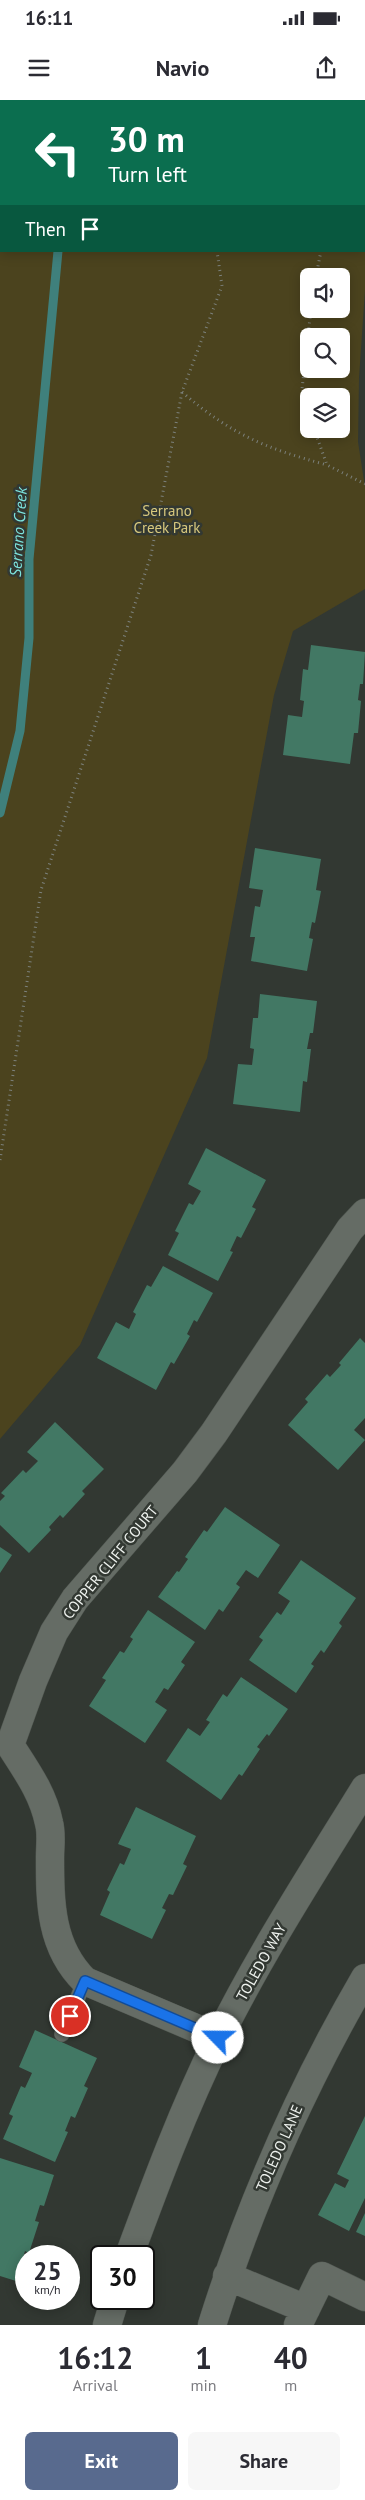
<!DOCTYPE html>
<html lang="en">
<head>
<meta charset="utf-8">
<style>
  :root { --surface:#fff; --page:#f7f7f7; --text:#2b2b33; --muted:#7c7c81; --accent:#586a8e }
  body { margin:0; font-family:"PT Sans",sans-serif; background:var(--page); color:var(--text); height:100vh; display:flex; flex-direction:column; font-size:19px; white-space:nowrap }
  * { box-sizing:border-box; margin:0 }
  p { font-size:16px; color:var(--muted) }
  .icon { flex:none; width:28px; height:28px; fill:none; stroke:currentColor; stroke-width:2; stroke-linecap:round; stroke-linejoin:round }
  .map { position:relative; height:2225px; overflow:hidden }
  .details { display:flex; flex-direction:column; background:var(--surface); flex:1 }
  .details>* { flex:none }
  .top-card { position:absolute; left:0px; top:0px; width:365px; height:152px; box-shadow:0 2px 12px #0003; background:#0b6e4f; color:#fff; overflow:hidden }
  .fabs { position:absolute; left:300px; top:168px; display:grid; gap:10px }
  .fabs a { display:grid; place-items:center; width:50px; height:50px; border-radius:8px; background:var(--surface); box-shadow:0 2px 12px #0003; font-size:25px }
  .speed { position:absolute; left:15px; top:2145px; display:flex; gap:10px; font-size:25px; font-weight:700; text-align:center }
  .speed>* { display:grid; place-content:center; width:65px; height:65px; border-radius:50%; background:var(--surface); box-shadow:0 2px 12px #0003; line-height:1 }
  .speed small { font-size:12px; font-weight:400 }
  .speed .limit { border:2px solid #111; border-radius:8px; background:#fff; color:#111 }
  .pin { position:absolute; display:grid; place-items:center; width:42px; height:42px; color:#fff; margin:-21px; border:2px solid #fff; border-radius:50%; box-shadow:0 1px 5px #0007 }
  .me { position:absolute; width:55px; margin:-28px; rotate:293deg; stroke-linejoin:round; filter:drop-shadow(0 0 4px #0008) }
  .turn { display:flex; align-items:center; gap:18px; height:105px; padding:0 25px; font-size:22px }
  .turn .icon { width:65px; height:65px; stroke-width:2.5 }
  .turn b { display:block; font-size:35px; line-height:42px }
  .then { display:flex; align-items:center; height:48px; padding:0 25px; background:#0003; gap:10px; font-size:19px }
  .eta { display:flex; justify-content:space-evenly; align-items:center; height:85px; text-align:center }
  .eta b { font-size:30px; font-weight:700; line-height:35px }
  .cta { display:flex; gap:10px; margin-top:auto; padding:10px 25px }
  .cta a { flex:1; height:58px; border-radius:8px; background:var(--accent); color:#fff; font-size:20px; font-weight:700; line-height:58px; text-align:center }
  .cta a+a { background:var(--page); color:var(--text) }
  .status { display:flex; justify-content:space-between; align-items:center; height:35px; padding:0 25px; background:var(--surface); direction:ltr }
  .status svg { height:14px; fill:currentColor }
  header { display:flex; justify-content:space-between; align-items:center; height:65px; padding:0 25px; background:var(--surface); font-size:22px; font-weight:700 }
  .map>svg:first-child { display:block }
  .green { fill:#4b431e; fill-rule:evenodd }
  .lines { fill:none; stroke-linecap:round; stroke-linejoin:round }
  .stream { stroke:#3f807c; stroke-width:9 }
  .building { fill:#427864 }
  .lane-casing { stroke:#515751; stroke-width:16 }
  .street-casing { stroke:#515751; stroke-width:29 }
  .secondary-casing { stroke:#515751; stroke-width:29 }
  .path { stroke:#7c817c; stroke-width:3; stroke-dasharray:1 4; stroke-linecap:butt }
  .lane { stroke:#656c65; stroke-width:15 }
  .street { stroke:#656c65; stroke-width:28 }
  .secondary { stroke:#656c65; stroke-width:28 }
  .route-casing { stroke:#114b97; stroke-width:12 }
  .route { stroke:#1a73e8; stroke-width:9 }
  .labels { text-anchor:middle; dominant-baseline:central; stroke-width:5; stroke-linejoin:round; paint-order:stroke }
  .park-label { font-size:15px; fill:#d7c87d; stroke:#323832 }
  .street-label { font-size:15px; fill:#eef2ee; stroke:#323832 }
  .water-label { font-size:16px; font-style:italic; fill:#7de4de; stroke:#323832 }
</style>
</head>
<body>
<div class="status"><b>16:11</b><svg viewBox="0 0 49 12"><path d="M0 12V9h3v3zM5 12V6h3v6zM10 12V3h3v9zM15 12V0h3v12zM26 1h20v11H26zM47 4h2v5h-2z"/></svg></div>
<header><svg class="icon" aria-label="menu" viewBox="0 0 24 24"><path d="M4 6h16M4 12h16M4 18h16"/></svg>Navio<svg class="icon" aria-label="share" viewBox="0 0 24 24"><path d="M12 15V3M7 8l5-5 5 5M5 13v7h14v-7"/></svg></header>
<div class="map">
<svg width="365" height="2225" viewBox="0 0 365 2225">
  <rect width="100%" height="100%" fill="#323832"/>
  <path class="green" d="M 0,0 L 365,0 L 365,190 L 359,278 L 358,342 L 365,387 L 365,489 L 293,531 L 274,595 L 207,958 L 80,1245 L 0,1339 ZM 1,1 L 364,1 L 364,151 L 1,151 ZM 309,176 L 341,176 L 341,209 L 309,209 ZM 309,236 L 341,236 L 341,269 L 309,269 ZM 309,296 L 341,296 L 341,329 L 309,329 Z"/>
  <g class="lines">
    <path class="stream" d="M 57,0 L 57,1
      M 0,713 L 20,631 L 29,538 L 29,459 L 58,151"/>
  </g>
  <path class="building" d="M 311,545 L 365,552 L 363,584 L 360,584 L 358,600 L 361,601 L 358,633 L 354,633 L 350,664 L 283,655 L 288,615 L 302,617 L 304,601 L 300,600 L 303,569 L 308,570 Z
    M 255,748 L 321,759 L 316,790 L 321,791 L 315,823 L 312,822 L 309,838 L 313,839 L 307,871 L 251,861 L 255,837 L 250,837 L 255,806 L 260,807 L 263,790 L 249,788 Z
    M 260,894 L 317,901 L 313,933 L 310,933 L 307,949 L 311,949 L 307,982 L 303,981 L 300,1012 L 233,1004 L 238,964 L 252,965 L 254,949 L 250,948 L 253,918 L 258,918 Z
    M 206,1048 L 266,1080 L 252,1107 L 256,1109 L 241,1138 L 237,1136 L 230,1151 L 233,1152 L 218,1181 L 168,1155 L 179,1133 L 175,1131 L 189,1103 L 193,1105 L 201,1091 L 188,1084 Z
    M 163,1166 L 213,1193 L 197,1222 L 194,1220 L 187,1234 L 190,1236 L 174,1264 L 171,1262 L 156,1290 L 97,1258 L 116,1222 L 129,1229 L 136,1214 L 133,1212 L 147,1185 L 151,1187 Z
    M 360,1238 L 365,1243 L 365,1318 L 354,1330 L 365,1340 L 338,1370 L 288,1325 L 308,1302 L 305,1299 L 327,1274 L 330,1277 L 341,1265 L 339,1263 Z
    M 55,1322 L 104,1369 L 82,1391 L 85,1394 L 63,1418 L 60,1415 L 49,1427 L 51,1430 L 29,1453 L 0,1425 L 0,1401 L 5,1396 L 1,1393 L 23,1370 L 26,1373 L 38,1361 L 27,1352 Z
    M 225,1407 L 280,1445 L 258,1478 L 246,1470 L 236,1484 L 240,1487 L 223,1512 L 219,1509 L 205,1530 L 158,1497 L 177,1471 L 179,1472 L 188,1459 L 185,1457 L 204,1430 L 207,1432 Z
    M 0,1447 L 12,1455 L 0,1473 Z
    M 301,1460 L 356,1498 L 339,1523 L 342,1526 L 324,1553 L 321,1550 L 311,1564 L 314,1566 L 296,1593 L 249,1560 L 263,1540 L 259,1537 L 277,1512 L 281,1515 L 290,1501 L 278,1493 Z
    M 148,1510 L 195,1542 L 181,1562 L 185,1565 L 168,1590 L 164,1588 L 155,1602 L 167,1610 L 145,1643 L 89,1606 L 106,1580 L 102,1578 L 120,1551 L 124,1553 L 133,1539 L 130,1537 Z
    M 241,1577 L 288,1609 L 269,1636 L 267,1634 L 257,1647 L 260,1649 L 242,1676 L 239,1674 L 221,1700 L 166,1661 L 188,1628 L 200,1636 L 210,1622 L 206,1620 L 223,1594 L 227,1597 Z
    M 136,1707 L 196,1736 L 183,1764 L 187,1766 L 173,1795 L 169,1794 L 162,1808 L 166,1810 L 152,1839 L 100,1815 L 110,1792 L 107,1790 L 120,1763 L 124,1765 L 131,1749 L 118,1744 Z
    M 35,1930 L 97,1958 L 84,1986 L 88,1988 L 75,2018 L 71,2016 L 65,2031 L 68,2032 L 55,2062 L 3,2039 L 13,2016 L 9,2014 L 21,1986 L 25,1988 L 32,1973 L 19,1967 Z
    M 365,2016 L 365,2098 L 349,2131 L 318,2115 L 335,2083 L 345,2088 L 349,2080 L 337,2074 Z
    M 0,2058 L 54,2075 L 44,2106 L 40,2105 L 35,2121 L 39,2122 L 29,2153 L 25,2151 L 16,2181 L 0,2176 Z
    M 365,2113 L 365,2136 L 356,2132 Z"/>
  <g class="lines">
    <defs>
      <path id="lane" d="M 62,1934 L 85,1881"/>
      <path id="street" d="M 219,1938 L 85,1881 C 50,1847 50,1802 50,1757 C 50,1746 52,1734 49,1723 C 43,1693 26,1670 10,1645 L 33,1581 L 54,1532 L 75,1499 L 185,1372 L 214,1333 L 350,1129 L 365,1113
        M 227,2176 L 306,2209
        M 212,2225 C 250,2104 301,1988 365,1878
        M 298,2225 L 322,2176 L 365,2197"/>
      <path id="secondary" d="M 129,2156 C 156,2083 183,2010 218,1939 C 260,1854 315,1769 365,1688
        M 107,2225 L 115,2199"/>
    </defs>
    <use href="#lane" class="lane-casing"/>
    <use href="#street" class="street-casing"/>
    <use href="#secondary" class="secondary-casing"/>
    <path class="path" d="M 201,0 L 201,1
      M 347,1 L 347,0
      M 316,176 L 321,151
      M 182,292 C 232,335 265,348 327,365
      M 309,312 L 302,289 L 311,209
      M 314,329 L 327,365 L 365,384
      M 0,1060 L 41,790 L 151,455 L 182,292 L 222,186 L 217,151"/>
    <use href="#lane" class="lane"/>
    <use href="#street" class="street"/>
    <use href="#secondary" class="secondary"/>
  </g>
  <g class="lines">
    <defs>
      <path id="route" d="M 70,1916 L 85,1881 L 218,1938"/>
    </defs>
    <use href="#route" class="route-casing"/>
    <use href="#route" class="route"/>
  </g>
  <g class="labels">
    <g class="park-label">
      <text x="167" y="410">Serrano<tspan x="167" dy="17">Creek Park</tspan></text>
    </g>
    <g class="street-label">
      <text transform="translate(110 1462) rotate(-51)">COPPER CLIFF COURT</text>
      <text transform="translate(261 1862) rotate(-61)">TOLEDO WAY</text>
      <text transform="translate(279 2048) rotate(-66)">TOLEDO LANE</text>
    </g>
    <g class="water-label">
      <text transform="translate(18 432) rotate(-86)">Serrano Creek</text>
    </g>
  </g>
</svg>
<div class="fabs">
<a><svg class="icon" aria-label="sound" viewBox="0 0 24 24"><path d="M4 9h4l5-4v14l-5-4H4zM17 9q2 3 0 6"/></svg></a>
<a><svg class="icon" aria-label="search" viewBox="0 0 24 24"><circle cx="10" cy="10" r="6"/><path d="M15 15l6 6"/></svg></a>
<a><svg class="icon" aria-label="layers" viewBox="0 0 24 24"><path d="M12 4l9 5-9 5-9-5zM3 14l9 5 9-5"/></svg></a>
</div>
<div class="speed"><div>25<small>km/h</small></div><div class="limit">30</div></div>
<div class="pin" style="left:70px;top:1916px;background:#d93025"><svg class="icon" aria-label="arrive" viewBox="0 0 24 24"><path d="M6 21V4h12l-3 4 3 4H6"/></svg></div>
<svg class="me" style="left:218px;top:1938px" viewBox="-20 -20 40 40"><circle r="19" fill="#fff"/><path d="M0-13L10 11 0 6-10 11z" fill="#1a73e8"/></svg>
<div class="top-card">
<div class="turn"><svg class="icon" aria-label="left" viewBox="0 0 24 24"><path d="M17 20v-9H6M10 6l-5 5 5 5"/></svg><div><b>30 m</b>Turn left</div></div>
<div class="then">Then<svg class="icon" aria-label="arrive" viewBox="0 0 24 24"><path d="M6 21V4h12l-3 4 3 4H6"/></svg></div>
</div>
</div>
<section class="details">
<div class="eta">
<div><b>16:12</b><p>Arrival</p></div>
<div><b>1</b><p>min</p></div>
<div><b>40</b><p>m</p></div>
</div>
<div class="cta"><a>Exit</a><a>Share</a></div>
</section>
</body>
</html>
